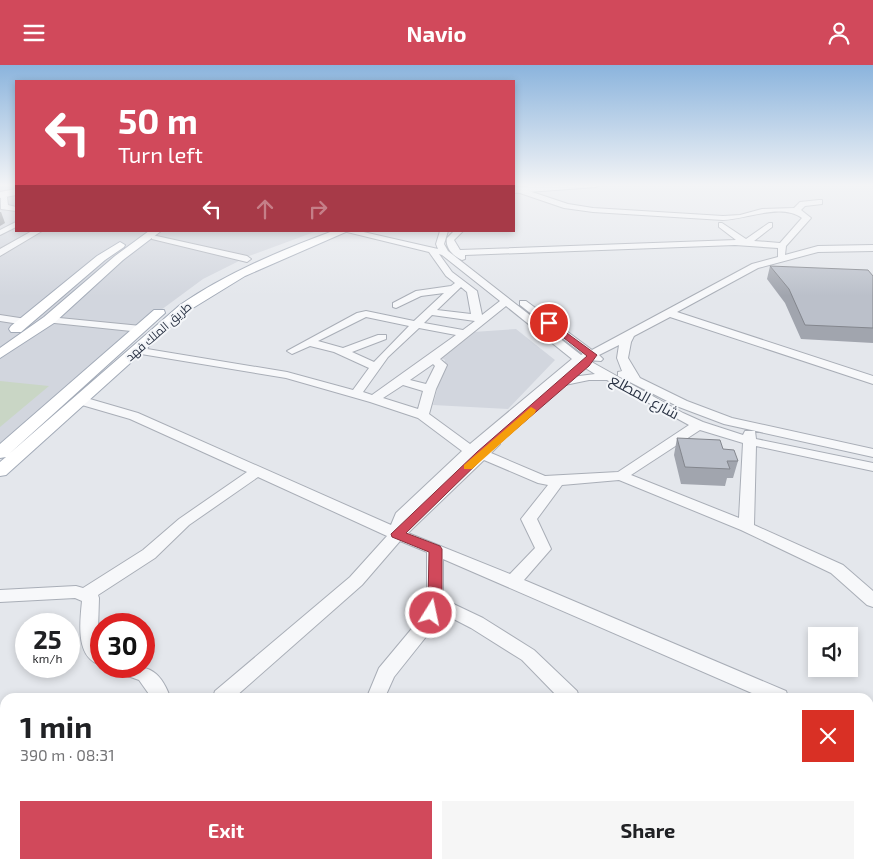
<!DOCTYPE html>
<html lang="en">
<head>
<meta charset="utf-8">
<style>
  :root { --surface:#fff; --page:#f6f6f6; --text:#202124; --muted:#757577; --accent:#d1495b }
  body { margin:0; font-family:"Exo 2",Cairo,sans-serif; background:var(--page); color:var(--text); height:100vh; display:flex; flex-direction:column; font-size:19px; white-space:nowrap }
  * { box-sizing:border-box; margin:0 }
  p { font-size:16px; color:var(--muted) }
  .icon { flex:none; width:28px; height:28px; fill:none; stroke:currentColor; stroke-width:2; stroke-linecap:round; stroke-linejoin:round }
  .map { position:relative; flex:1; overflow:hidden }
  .side { position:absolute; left:0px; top:628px; width:874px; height:176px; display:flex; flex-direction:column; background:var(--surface); border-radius:15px 15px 0 0; box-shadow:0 2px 8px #0003 }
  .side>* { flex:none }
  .banner { position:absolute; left:15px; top:15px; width:500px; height:152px; border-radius:0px; box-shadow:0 2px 8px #0003; background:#d1495b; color:#fff; overflow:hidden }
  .fabs { position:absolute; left:808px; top:562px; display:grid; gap:10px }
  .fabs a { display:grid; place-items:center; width:50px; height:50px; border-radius:0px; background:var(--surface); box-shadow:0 2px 8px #0003; font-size:25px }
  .speed { position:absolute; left:15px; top:548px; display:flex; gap:10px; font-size:25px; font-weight:700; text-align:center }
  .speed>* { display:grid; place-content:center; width:65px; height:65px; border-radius:50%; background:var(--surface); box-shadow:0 2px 8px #0003; line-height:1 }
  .speed small { font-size:12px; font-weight:400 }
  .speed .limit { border:8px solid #d22; background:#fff; color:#111 }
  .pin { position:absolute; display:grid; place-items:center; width:42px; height:42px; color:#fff; margin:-21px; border:2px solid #fff; border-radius:50%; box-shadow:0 1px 5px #0007 }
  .me { position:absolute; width:55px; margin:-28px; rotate:10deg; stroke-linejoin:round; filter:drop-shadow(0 0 4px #0008) }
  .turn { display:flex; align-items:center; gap:18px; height:105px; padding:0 20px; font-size:22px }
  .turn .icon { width:65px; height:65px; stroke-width:2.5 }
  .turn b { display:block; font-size:35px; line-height:42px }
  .lanes { display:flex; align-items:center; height:48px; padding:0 20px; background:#0003; justify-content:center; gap:25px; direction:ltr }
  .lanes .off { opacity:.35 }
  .round { display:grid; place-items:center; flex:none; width:52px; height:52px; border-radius:0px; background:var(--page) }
  .head { display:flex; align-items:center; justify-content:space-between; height:85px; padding:0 20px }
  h1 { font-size:30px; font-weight:700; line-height:38px }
  .button { display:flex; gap:10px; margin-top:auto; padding:10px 20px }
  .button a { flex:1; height:58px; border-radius:0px; background:var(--accent); color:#fff; font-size:20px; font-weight:700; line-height:58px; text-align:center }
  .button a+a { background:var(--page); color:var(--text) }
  header { display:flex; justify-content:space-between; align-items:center; height:65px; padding:0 20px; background:var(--accent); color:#fff; font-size:22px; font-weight:700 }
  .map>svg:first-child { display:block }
  .built { fill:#d2d6de }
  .green { fill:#c9d6c5 }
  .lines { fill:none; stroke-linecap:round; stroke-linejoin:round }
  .minor-casing { stroke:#a9aeb7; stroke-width:2 }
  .major-casing { stroke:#a3abb8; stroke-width:2 }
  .minor { fill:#f7f8fa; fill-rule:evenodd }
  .major { fill:#fff; fill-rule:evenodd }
  .wall { fill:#a1a5ae }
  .shaded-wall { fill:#83868d }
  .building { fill:#bbc0ca; stroke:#83868d }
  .route { fill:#d1495b; stroke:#882f3b }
  .slow { fill:#f59e0b }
  .labels { text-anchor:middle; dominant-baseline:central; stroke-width:4; stroke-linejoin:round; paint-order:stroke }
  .far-street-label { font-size:12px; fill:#2b3445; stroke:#f4f6f9 }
  .street-label { font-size:15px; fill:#2b3445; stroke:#f4f6f9 }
</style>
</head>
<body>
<header><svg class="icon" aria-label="menu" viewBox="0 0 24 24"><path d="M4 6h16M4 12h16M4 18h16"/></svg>Navio<svg class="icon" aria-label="person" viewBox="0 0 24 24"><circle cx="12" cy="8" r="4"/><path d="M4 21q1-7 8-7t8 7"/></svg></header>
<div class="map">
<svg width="873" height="803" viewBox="0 0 873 803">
  <rect width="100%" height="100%" fill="#e4e7ec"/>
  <path class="built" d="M 0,119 L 16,119 L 16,166 L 317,166 L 249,191 L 203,214 L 142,259 L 0,383 Z
    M 516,264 L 555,295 L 508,344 L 433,340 L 445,295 L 439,292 L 473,267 Z"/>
  <path class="green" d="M 0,316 L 49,321 L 0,362 Z"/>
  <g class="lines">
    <defs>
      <path id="minor" d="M 520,123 L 568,139 L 593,143 L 723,151 L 740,150 L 762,144 L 794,143 L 800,137 L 819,135 L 822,135 L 822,139 L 805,141 L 801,145 L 811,153 L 786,181 L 785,190 L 818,181 L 873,180 L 873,186 L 818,187 L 758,203 L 677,247 L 873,311 L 873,319 L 670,252 L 634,271 L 631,277 L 628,293 L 640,313 L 687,336 L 732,353 L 873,384 L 873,392 L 724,359 L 679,342 L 618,311 L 618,307 L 622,306 L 617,293 L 619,280 L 599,290 L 603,294 L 601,296 L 588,295 L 683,348 L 703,357 L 743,370 L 745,366 L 755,366 L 756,374 L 873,398 L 873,406 L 756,381 L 754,460 L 843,500 L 873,526 L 873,542 L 867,540 L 831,508 L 741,465 L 619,415 L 562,420 L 537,454 L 551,484 L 524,515 L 786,626 L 788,632 L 761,632 L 443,494 L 443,534 L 483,553 L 534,585 L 577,626 L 579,632 L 558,632 L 522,595 L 471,563 L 440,547 L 433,563 L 394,612 L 385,632 L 367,632 L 379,603 L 419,555 L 427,537 L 427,487 L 400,476 L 362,520 L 235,632 L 213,632 L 215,626 L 350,512 L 387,471 L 258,412 L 189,460 L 155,493 L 98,530 L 99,533 L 98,565 L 101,581 L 101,600 C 75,593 80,557 82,536 L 75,533 L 0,537 L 0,525 L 76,521 L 83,523 L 143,485 L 179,454 L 247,407 L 130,354 L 75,338 L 73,335 L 75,332 L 83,332 L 138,348 L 391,460 L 396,448 L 462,386 L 418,353 L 370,337 L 286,313 L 135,288 L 130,285 L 135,282 L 287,307 L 353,325 L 369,303 L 334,287 L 310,281 L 292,289 L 287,286 L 357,248 L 366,246 L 414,256 L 444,228 L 421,231 L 396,243 L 393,242 L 393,238 L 416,226 L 451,221 L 455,218 L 446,211 L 429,187 L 343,166 L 359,166 L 438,184 L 436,179 L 440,166 L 448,166 L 444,179 L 448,186 L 581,290 L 583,289 L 520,240 L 520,236 L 526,236 L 592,285 L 752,199 L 778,192 L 778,183 L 735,180 L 465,190 L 465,194 L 462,195 C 453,191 445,183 447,173 L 454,166 L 463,166 L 454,175 L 460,185 L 736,175 L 719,162 L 719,158 L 722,158 L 746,174 L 769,158 L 772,158 L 772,162 L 754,176 L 780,178 L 802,153 C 781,138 747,154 723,155 L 593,147 L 564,143 L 517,127 ZM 439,189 L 442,190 L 500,236 L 482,250 L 477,226 L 452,207 ZM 461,222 L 467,227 L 471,249 L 437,245 ZM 506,241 L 572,294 L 470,379 L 429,349 L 436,324 L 447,300 L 440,294 ZM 432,250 L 475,256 L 463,265 L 424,258 ZM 366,252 L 409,261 L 374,297 L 352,287 L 386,274 L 386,270 L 378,270 L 343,283 L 318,276 ZM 419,263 L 456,270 L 372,330 L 363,327 L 388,292 ZM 433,299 L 435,301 L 426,319 L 410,315 ZM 579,299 L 595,309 L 564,313 ZM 589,315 L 607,315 L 689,360 L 618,407 L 545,411 L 491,388 L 500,379 L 498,376 L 490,376 L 559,316 L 565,320 ZM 403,320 L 423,326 L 418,344 L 383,333 ZM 700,365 L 743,378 L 739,453 L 631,410 ZM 484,395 L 538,418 L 548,420 L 521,454 L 535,483 L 510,509 L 408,468 Z
        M 1,132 L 7,132 L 8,140 L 16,142 L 16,146 L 1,144 Z
        M 16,157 L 16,162 L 0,170 L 0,165 Z
        M 32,166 L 42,166 L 0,191 L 0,184 Z
        M 152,170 L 247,191 L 251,194 L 247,197 L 152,174 Z
        M 0,250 L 26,254 L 31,257 L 26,260 L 0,256 Z
        M 49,252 L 141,261 L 146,264 L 141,267 L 45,257 L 44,255 Z
        M 112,601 C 143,601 158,599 170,632 L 151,632 L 139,615 L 114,606 Z
        M 869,663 L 873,665 L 873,683 L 869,681 Z
        M 17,799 L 43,799 L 41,803 L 15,803 Z
        M 141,799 L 169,799 L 171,803 L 143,803 Z
        M 647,799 L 671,799 L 673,803 L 649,803 Z"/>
      <path id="major" d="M 561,119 L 600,119 L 596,122 L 514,128 L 514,122 Z
        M 16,124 L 16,130 L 0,133 L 0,127 Z
        M 149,166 L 161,166 L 123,195 L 54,258 L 0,293 L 0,283 L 44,252 L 115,191 Z
        M 333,166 L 348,166 L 245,211 L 188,246 L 6,410 L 0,411 L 0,397 L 6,392 L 0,393 L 0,379 L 154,245 L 164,245 L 165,248 L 9,389 L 180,240 C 227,208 279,186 333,166 Z
        M 120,177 L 125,180 L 124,182 L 105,195 L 21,267 L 11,267 L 9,264 L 11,261 L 97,191 Z"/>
    </defs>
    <use href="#minor" class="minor-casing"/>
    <use href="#major" class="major-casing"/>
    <use href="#minor" class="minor"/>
    <use href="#major" class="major"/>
  </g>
  <path class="wall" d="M 770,201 L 873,211 L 873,278 L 801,274 L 785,238 L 767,214 Z
    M 677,373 L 723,384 L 738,396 L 733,413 L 727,413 L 725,421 L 681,419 L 674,390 Z"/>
  <path class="shaded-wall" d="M 0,147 L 1,147 L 5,158 L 0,161 Z"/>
  <path class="building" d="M 770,201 L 868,205 L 873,211 L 873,263 L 805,260 L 789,224 Z
    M 677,373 L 720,375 L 723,384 L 734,385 L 738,396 L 727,396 L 730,404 L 685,402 Z"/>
  <linearGradient id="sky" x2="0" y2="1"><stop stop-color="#8bb4dd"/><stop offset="0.52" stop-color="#f3f4f6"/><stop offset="1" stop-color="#f3f4f6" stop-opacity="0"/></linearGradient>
  <rect width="873" height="231" fill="url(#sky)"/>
  <path class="route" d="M 549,255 L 597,290 L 589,301 L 485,391 L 406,468 L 440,481 L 442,484 L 442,537 L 436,551 L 426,551 L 424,548 L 428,537 L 429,487 L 392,472 L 391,469 L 477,387 L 587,291 L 546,259 L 546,256 Z"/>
  <path class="slow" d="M 531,342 L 536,345 L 535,348 L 472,404 L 464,404 L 464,400 Z"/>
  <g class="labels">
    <g class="far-street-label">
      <text transform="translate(158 266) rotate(-41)">طريق الملك فهد</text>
    </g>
    <g class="street-label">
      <text transform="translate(645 331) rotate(29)">شارع المطلع</text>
    </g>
  </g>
</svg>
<div class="fabs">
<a><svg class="icon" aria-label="sound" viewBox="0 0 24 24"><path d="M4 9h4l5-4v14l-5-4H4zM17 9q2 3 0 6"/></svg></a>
</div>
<div class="speed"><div>25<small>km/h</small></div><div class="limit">30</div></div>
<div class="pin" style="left:549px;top:258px;background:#d93025"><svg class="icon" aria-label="arrive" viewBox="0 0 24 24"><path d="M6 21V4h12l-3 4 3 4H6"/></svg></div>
<svg class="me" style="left:431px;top:548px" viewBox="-20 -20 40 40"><circle r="17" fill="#d1495b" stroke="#fff" stroke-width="3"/><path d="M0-11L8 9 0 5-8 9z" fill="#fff"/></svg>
<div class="banner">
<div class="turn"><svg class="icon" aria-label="left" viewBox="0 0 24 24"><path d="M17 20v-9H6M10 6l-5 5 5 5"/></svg><div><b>50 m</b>Turn left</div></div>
<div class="lanes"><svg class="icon" aria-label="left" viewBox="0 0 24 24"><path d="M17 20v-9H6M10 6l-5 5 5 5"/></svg><svg class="icon off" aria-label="ahead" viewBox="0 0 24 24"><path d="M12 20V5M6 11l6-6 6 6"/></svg><svg class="icon off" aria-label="right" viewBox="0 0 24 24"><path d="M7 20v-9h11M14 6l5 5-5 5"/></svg></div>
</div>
<section class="side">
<div class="head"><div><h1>1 min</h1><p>390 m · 08:31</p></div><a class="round" style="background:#d93025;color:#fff"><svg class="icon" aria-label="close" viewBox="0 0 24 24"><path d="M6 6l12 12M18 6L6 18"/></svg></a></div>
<div class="button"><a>Exit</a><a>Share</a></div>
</section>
</div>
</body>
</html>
